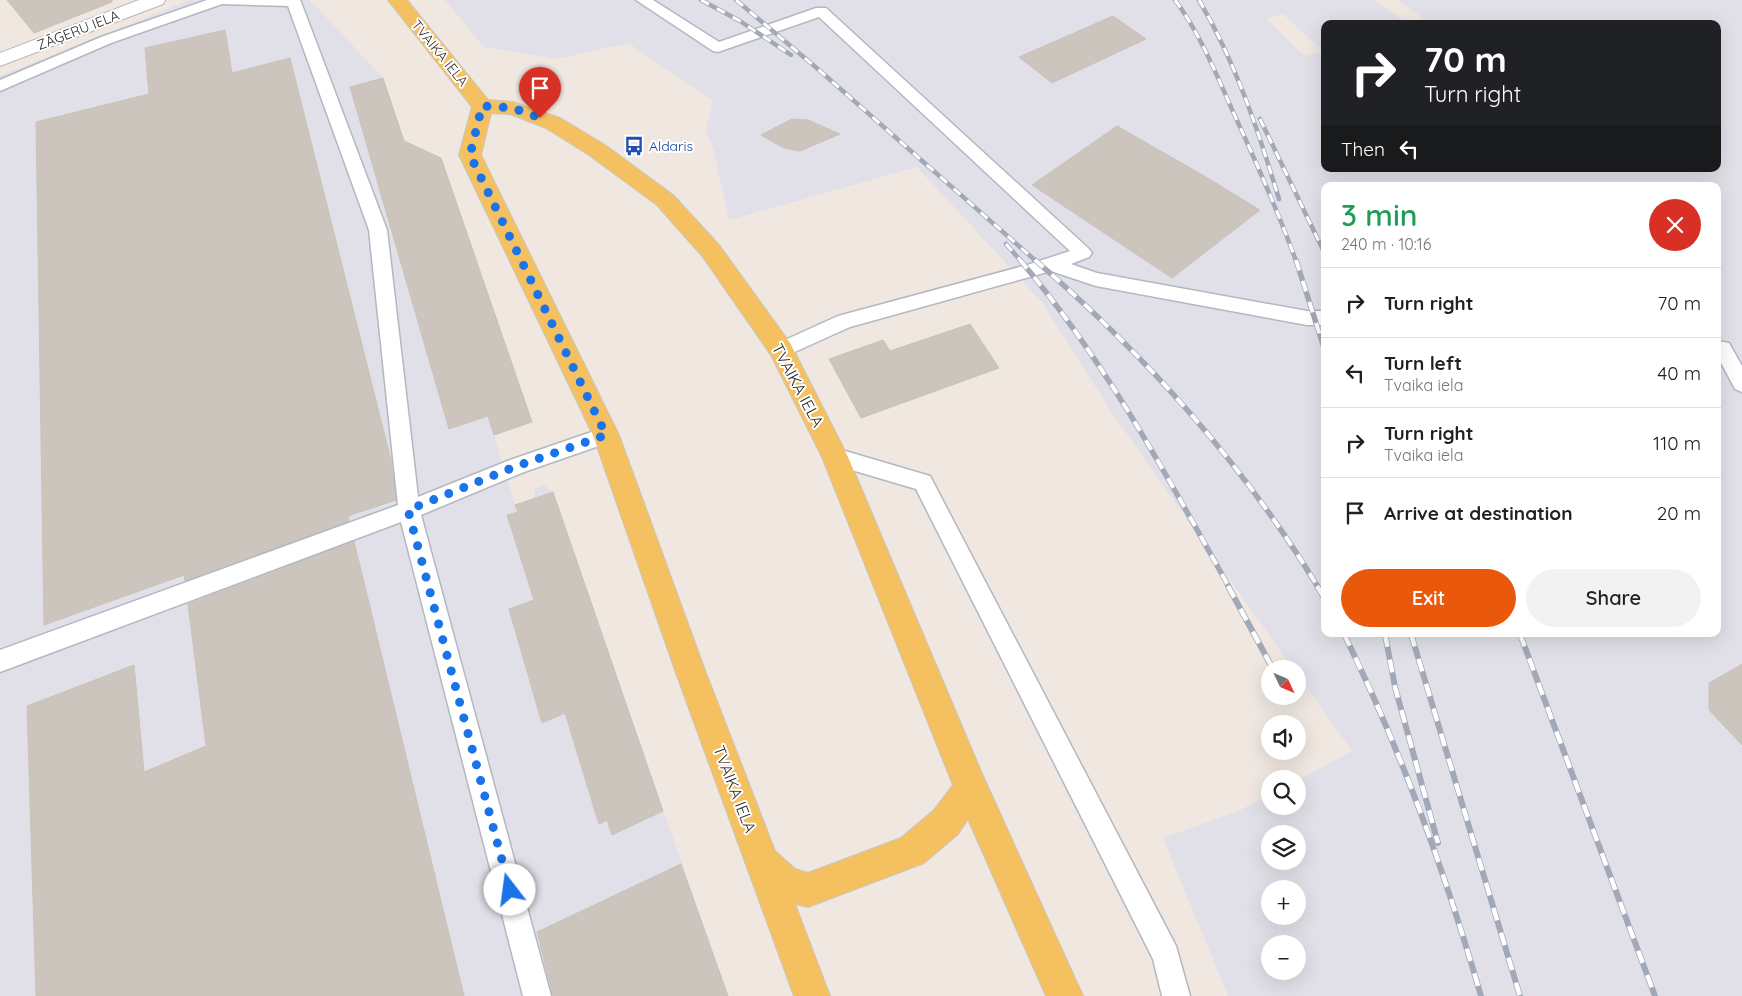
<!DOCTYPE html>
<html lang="en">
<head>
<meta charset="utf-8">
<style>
  :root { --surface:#fff; --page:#f2f2f2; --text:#202124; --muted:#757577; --line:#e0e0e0; --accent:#ea580c }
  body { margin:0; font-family:Quicksand,sans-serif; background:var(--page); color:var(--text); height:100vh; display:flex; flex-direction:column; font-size:19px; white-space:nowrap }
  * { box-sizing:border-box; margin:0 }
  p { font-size:16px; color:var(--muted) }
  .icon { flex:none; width:28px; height:28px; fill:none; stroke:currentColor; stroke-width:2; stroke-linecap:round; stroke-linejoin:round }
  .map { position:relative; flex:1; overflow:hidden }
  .sheet { position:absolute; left:1321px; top:182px; width:400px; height:455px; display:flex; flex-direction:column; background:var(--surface); border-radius:10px; box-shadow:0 5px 20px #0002 }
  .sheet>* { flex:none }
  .hud { position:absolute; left:1321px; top:20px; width:400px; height:152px; border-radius:10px; box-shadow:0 5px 20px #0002; background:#202124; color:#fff; overflow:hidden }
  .needle { width:32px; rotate:134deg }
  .tools { position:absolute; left:1261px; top:660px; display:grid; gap:10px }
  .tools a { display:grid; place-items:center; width:45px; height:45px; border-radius:50%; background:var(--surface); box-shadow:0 5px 20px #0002; font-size:25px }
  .pin { position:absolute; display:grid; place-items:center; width:42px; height:42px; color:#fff; margin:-51px -21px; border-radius:50% 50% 50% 0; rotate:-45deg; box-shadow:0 0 5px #0007 }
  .pin .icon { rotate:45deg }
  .me { position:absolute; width:55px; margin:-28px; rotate:345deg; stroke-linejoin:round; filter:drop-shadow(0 0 4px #0008) }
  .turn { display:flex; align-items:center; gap:18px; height:105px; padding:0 20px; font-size:22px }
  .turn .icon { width:65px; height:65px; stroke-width:2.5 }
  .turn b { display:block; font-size:35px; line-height:42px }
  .then { display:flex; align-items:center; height:48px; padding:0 20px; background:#0003; gap:10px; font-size:19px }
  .round { display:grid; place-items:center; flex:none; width:52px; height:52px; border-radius:26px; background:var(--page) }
  .head { display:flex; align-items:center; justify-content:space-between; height:85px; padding:0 20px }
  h1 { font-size:30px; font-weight:600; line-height:38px; color:#1e9e55 }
  .primary-button { display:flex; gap:10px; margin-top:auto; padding:10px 20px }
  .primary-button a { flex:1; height:58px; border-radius:30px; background:var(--accent); color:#fff; font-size:20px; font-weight:600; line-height:58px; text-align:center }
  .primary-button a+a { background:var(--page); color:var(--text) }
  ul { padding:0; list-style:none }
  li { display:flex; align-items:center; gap:15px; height:70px; padding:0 20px; border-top:1px solid var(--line) }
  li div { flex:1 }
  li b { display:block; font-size:19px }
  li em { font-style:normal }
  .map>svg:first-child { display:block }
  .industrial { fill:#e1e0e8; fill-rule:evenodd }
  .building { fill:#cbc5be; stroke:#cbc2b9 }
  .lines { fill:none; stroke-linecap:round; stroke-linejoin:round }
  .service-casing { stroke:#b3b7c1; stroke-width:3 }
  .minor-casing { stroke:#b3b7c1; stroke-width:2 }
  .primary-casing { stroke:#c8c8c8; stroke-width:2 }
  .service { fill:#fff; fill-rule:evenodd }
  .minor { fill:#fff; fill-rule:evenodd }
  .primary { fill:#f5c05f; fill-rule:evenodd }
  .rail-far2-casing { stroke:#a2a8b8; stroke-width:4.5 }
  .rail-far1-casing { stroke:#a2a8b8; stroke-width:5.5 }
  .rail-casing { stroke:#a2a8b8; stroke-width:6 }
  .rail-far2 { stroke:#fff; stroke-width:3; stroke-dasharray:9; stroke-linecap:butt }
  .rail-far1 { stroke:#fff; stroke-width:4; stroke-dasharray:11; stroke-linecap:butt }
  .rail { stroke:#fff; stroke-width:4.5; stroke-dasharray:13; stroke-linecap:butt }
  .route { stroke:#1a73e8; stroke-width:9; stroke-dasharray:0 16.2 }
  .labels { text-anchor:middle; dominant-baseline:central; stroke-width:4; stroke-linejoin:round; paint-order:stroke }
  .far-street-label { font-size:14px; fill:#2d2d2d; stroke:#fff }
  .far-transit-label { font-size:14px; fill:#164399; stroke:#fff; text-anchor:start }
  .street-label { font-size:16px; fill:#2d2d2d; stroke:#fff }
</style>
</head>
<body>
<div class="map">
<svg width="1742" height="996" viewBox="0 0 1742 996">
  <rect width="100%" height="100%" fill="#efe7e0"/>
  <path class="industrial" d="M 190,0 L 310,0 L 383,78 L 404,141 L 441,158 L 530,416 L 526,424 L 494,435 L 515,505 L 534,498 L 535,488 L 544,485 L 553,492 L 728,996 L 0,996 L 0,76 Z
    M 445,0 L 1373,0 L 1408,24 L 1325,24 L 1325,169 L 1718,169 L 1718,24 L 1426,24 L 1429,22 L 1397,0 L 1742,0 L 1742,996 L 1228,996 L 1163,838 L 1236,812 L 1270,795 L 1270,806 L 1298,806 L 1298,780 L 1352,751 L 1298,675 L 1298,669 L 1293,669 L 1112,413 L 1042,302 L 917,167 L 729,220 L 713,148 L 706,130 L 713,101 L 628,43 L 558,59 L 484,47 ZM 1283,14 L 1323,51 L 1305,56 L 1266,19 ZM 1325,186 L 1718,186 L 1718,634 L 1325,634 ZM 1270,834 L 1298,834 L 1298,861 L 1270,861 ZM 1270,889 L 1298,889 L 1298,916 L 1270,916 ZM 1270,944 L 1298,944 L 1298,971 L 1270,971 Z"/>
  <path class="building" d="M 7,0 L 112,0 L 112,2 L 34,33 Z
    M 1113,16 L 1146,39 L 1052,83 L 1019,57 Z
    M 225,30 L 232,73 L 290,58 L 391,460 L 396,500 L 348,516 L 349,521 L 185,581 L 184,575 L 44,625 L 36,122 L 149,94 L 145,48 Z
    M 383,78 L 404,141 L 441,158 L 532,422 L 494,435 L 488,416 L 449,429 L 350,87 Z
    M 792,119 L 808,120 L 840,134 L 800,151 L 784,148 L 761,135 Z
    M 1117,126 L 1206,177 L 1260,210 L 1172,278 L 1032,185 Z
    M 970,324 L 999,368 L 861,418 L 829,359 L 883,340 L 890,351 Z
    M 553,492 L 663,811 L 612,835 L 607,820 L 599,824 L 565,713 L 542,723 L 509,609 L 534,600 L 507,515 L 518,512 L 515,505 Z
    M 354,541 L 464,996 L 36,996 L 27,706 L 134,665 L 144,772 L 206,746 L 188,604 Z
    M 1742,664 L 1742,745 L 1709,710 L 1709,683 Z
    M 681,864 L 728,996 L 553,996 L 537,932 Z"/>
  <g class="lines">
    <defs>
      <path id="service" d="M 207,0 L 300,0 L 301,2 L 387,230 L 418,497 L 510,460 L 606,427 L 613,429 L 616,435 L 613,441 L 524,472 L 421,515 L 551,996 L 523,996 L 401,522 L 0,672 L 0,650 L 398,505 L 369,230 L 288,6 L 222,4 L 111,43 L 0,91 L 0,80 L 101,37 Z
        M 636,0 L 653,0 L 719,42 L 816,8 L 826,8 L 1089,249 L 1092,253 L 1089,257 L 1071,264 L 1097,273 L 1307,311 L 1325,311 L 1325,325 L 1307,325 L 1096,286 L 1051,271 L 850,327 L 788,355 L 781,357 L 774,355 L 771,350 L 774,345 L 838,316 L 1027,265 L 1070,251 L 819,17 L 718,52 L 713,51 Z
        M 1718,341 L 1729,343 L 1742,366 L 1742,392 L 1735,389 L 1718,357 Z
        M 835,448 L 930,476 L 1176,946 L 1190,996 L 1162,996 L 1153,959 L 916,489 L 828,463 L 825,457 L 828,451 Z"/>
      <path id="minor" d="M 139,0 L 165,0 L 163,4 L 0,66 L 0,53 Z"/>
      <path id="primary" d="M 388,0 L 407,0 L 488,100 L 513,102 L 560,118 L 605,145 L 673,195 L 719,245 L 790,343 L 848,457 L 983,776 L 1083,996 L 1046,996 L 968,819 L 958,834 L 924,863 L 808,907 L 795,904 L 830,996 L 794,996 L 676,673 L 593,435 L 459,155 L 472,107 ZM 491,113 L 510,114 L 546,128 L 589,155 L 657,205 L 703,257 L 771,355 L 822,457 L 953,785 L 934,810 L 901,838 L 808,873 L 795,869 L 775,851 L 706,673 L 619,435 L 481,155 Z"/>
    </defs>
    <use href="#service" class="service-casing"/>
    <use href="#minor" class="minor-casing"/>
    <use href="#primary" class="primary-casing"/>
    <use href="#service" class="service"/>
    <use href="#minor" class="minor"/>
    <use href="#primary" class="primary"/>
    <defs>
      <path id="rail-far2" d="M 701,0 L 740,21 L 791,55
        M 736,0 L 819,70 L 1036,261
        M 1175,0 C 1201,35 1217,76 1235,116 C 1257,164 1278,211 1296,261
        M 1199,0 C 1236,63 1258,130 1279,199
        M 1260,119 L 1325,254
        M 1006,244 L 1021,261"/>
      <path id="rail-far1" d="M 1020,260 C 1104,359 1166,474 1229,587
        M 1035,260 C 1146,356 1241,461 1318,587
        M 1296,260 L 1325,351"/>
      <path id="rail" d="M 1228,586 L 1273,669
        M 1317,586 L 1325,599
        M 1344,634 C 1401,750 1445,872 1481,996
        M 1385,634 L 1395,687 L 1438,843
        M 1411,634 L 1520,996
        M 1520,634 L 1655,996"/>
    </defs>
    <use href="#rail-far2" class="rail-far2-casing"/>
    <use href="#rail-far1" class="rail-far1-casing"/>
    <use href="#rail" class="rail-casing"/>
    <use href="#rail-far2" class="rail-far2"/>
    <use href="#rail-far1" class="rail-far1"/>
    <use href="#rail" class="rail"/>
  </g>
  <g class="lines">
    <path class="route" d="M 510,890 L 408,510 L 517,466 L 606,435 L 470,155 L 482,106 L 513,108 L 540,118"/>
  </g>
  <defs>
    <symbol id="bus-bare" viewBox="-9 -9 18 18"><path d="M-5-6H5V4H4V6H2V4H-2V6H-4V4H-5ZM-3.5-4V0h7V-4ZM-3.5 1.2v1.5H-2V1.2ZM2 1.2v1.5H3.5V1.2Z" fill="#1a4fb4" stroke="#fff" stroke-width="2.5" paint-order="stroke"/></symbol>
  </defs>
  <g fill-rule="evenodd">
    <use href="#bus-bare" x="620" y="132" width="28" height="28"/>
  </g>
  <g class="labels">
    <g class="far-street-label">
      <text transform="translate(78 30) rotate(-21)">ZĀĢERU IELA</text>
      <text transform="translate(440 53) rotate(51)">TVAIKA IELA</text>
    </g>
    <g class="far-transit-label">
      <text x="649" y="146">Aldaris</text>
    </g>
    <g class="street-label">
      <text transform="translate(798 385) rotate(62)">TVAIKA IELA</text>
      <text transform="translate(735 789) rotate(69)">TVAIKA IELA</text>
    </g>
  </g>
</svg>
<div class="tools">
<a><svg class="needle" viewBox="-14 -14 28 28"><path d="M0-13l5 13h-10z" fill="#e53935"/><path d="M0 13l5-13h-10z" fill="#757577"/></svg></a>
<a><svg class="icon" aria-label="sound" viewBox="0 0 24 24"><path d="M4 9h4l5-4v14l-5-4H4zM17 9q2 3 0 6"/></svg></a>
<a><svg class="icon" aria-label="search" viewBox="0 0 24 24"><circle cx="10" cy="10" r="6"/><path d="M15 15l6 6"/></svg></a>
<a><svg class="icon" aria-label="layers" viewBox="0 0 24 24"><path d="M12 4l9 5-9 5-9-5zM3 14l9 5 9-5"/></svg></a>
<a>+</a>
<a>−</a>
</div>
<div class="pin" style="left:540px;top:118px;background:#d93025"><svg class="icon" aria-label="arrive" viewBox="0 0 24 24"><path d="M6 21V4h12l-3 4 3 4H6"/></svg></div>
<svg class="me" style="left:510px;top:890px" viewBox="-20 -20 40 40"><circle r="19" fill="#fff"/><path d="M0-13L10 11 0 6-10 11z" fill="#1a73e8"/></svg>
<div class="hud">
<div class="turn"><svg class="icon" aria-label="right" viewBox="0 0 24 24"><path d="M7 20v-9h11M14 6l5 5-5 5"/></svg><div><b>70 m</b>Turn right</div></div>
<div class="then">Then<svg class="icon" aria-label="left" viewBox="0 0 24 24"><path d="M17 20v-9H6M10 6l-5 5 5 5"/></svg></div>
</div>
<section class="sheet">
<div class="head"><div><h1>3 min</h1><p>240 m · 10:16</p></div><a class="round" style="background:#d93025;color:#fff"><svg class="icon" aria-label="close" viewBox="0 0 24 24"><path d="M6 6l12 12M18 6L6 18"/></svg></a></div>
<ul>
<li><svg class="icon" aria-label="right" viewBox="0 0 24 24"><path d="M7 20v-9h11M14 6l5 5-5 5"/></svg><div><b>Turn right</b></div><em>70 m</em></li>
<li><svg class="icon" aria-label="left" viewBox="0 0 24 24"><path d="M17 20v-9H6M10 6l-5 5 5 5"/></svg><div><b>Turn left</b><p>Tvaika iela</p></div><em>40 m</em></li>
<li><svg class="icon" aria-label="right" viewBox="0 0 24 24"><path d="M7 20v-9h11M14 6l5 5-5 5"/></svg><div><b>Turn right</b><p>Tvaika iela</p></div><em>110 m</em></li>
<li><svg class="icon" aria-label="arrive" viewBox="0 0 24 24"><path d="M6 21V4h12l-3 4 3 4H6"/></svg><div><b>Arrive at destination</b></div><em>20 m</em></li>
</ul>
<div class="primary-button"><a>Exit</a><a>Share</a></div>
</section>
</div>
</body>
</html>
